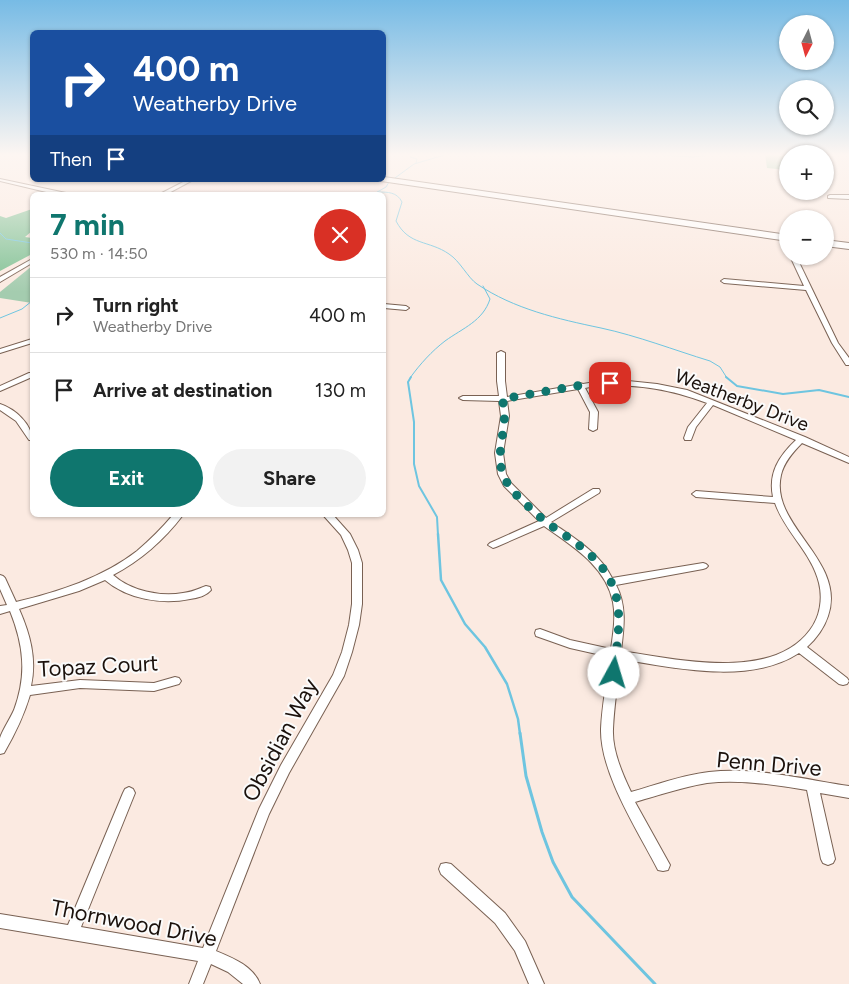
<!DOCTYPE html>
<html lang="en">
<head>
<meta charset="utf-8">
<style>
  :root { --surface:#fff; --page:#f2f2f2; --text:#222; --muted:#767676; --line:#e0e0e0; --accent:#0f766e }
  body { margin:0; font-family:Figtree,sans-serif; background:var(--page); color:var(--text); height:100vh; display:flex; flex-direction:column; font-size:19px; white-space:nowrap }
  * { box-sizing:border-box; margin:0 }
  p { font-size:16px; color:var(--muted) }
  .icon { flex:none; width:28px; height:28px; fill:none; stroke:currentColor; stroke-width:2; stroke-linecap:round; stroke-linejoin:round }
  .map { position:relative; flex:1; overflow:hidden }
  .details { position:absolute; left:30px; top:192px; width:356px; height:325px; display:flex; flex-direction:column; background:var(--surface); border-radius:8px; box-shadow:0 1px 4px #0004 }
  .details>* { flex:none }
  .hud { position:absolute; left:30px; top:30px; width:356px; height:152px; border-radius:8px; box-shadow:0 1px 4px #0004; background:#1a4fa0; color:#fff; overflow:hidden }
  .needle { width:32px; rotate:186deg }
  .controls { position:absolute; left:779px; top:15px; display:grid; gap:10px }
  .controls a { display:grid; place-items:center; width:55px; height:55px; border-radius:50%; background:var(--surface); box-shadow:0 1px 4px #0004; font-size:25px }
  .pin { position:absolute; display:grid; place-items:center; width:42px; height:42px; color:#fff; margin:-21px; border-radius:10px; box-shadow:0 2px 8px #0006 }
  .me { position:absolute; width:55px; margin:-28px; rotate:6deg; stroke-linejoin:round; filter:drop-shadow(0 0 4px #0008) }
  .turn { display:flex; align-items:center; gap:18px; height:105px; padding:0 20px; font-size:22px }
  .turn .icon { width:65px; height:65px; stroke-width:2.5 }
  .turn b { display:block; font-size:35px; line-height:42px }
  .then { display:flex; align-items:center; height:48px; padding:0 20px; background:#0003; gap:10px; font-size:19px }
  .round { display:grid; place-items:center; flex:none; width:52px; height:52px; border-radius:26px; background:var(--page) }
  .head { display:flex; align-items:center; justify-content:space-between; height:85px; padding:0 20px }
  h1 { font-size:30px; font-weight:700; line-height:38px; color:var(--accent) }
  .button { display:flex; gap:10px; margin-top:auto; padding:10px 20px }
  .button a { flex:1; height:58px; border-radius:30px; background:var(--accent); color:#fff; font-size:20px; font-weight:700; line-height:58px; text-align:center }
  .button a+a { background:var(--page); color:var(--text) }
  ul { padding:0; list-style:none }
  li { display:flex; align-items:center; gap:15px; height:75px; padding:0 20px; border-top:1px solid var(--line) }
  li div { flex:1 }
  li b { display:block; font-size:19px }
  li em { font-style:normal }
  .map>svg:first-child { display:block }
  .commercial { fill:#f8ddda }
  .green { fill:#a4ccaf }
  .forest { fill:#80c194 }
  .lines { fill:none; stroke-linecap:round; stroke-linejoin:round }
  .stream-far3 { stroke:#6ec5e0; stroke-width:1 }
  .stream-far2 { stroke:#6ec5e0; stroke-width:2 }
  .stream-far1 { stroke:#6ec5e0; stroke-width:2.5 }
  .stream { stroke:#6ec5e0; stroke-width:3 }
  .minor-casing { stroke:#796153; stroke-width:2 }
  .highway-casing { stroke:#796153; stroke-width:2 }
  .minor { fill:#fff; fill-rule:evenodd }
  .highway { fill:#fff; fill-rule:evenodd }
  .route { stroke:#0f766e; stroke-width:9; stroke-dasharray:0 16.2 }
  .labels { text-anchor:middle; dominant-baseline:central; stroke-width:4; stroke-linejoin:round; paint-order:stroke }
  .street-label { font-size:19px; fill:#1b110c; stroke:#fbfbfb }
  .near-street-label { font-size:22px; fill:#1b110c; stroke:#fbfbfb }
</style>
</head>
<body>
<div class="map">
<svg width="849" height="984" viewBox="0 0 849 984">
  <rect width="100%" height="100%" fill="#fbeae1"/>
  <path class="commercial" d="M 194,180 L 377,180 L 389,182 L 388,187 L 370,195 L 165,195 Z"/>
  <path class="green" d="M 32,266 L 32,303 L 0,298 L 0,292 Z"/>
  <path class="forest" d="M 765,154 L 787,154 L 787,170 L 767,168 Z
    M 32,209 L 32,231 L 25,237 L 32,238 L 32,254 L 0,271 L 0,216 L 6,218 Z"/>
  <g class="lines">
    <path class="stream-far3" d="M 415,154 L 410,157 L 417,159 L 416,163
      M 648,154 L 693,157 L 714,154
      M 395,178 L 414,164 L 448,154
      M 378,192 C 388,192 397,192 402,202 L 396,221 C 409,246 429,240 449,254 C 460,261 468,278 477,284 C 514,309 558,319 601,328 C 638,336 674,350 710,361 L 720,367 L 727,378
      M 372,195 L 386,187 L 389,182
      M 0,233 L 6,239 L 32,243
      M 0,318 L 22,309 L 32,301
      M 410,378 C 420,364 432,351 445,341 C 463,328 483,321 490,299 L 483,286"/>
    <path class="stream-far2" d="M 411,377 L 408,382 L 414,422 L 414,464 L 419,486 L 437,517 L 438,535
      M 726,377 L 737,386 L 783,394 L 819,390 L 849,397"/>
    <path class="stream-far1" d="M 438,534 L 441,580 L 465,624 L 485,647 L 507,684 L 518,719 L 520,734"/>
    <path class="stream" d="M 520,733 L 526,776 L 542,832 L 553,862 L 572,897 L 655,984"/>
    <defs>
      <path id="minor" d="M 0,179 L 66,193 L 69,195 L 59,195 L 0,181 Z
        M 187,180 L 193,180 L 165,195 L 158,195 Z
        M 830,195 L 849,195 L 849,199 L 828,198 L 828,196 Z
        M 790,256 L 796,256 L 838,343 L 849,358 L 849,365 L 846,365 L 832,343 L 806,290 L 724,283 L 721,281 L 724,279 L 804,286 Z
        M 32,259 L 32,263 L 0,282 L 0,277 Z
        M 384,304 L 406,306 L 409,308 L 406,310 L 384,308 Z
        M 32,339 L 32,343 L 0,353 L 0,349 Z
        M 501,351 L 505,353 L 505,381 L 507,397 L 576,385 L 580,383 L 583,384 L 601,381 L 628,381 L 657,384 L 687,390 L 805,437 L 849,457 L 849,463 L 802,443 C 793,452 784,462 781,475 C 769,526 847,560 828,616 C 824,628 816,639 807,647 L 847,678 L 849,681 L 847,684 L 843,685 L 839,684 L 799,653 C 750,685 675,668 620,659 C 618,682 614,706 613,729 C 612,750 622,773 631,792 C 656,785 682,775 709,772 C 756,767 803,779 849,786 L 849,798 L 820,793 L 835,859 L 833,863 L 828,865 L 823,863 L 821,859 L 807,790 C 775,785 740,779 707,783 C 683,787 659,795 635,802 L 670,865 L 668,870 L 663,871 L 658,870 C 638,831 600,773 601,729 C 602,705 607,681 610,657 L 570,648 L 536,636 L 535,633 L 536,630 L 540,629 L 570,640 L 611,649 C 613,634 616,618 613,602 C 606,566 572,546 544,526 L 496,547 L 493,548 L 488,545 L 490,543 L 539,521 L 504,486 L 498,474 L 495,453 L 501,416 L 499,401 L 463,400 L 459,398 L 463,396 L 499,396 L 497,381 L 497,353 ZM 601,385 C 641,385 670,389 707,403 L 688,427 L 684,438 L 685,440 L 691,440 L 696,427 L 713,405 L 796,440 C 779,456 768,473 773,497 L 696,491 L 692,494 L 696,497 L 775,503 C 785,532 812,553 819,583 C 823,599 820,617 810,630 C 772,682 675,659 621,651 C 624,627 627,606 616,585 L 703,569 L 706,568 L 708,566 L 706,564 L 703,563 L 612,578 C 600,553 574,538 551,522 L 599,493 L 600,491 L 599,489 L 593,489 L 546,518 L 511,483 L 506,474 L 503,453 L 509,416 L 507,401 L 578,389 L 590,412 L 589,429 L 593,431 L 597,429 L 598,412 L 585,388 Z
        M 29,373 L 32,373 L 32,377 L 0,391 L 0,386 Z
        M 0,404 C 15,409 32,424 32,440 L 29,440 L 16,421 L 0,410 Z
        M 173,515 L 183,515 C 164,540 140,561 113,575 C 131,591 160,597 183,593 C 192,592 198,589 206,586 L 210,587 L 211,590 C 206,596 197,598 190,599 C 162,605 127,599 105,580 L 79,591 L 19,609 C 30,634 37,659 31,686 L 80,680 L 154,683 L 175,677 L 179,678 L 181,681 L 179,684 L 154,691 L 80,688 L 30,695 C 24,715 15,734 4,753 L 0,754 C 0,749 0,743 0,738 C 2,731 10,719 14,710 C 27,675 24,646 10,611 L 0,614 L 0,606 L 7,605 L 0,589 L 0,575 L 3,576 L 5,578 L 16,602 C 58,592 102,578 137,551 C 150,540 162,528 173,515 Z
        M 323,515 L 333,515 L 350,534 L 358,550 L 362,563 L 362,604 L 359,625 L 352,652 L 344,676 L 289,773 L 269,814 L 216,951 C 233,958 253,966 260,984 L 243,984 L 228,972 L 211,964 L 203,984 L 189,984 L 198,961 L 0,928 L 0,914 L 68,925 L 123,793 L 125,789 L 129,787 L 133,789 L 135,793 L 81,927 L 203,948 L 259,809 L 281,765 L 333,675 L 342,652 L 349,625 L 352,604 L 352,563 L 348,550 L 341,535 Z
        M 446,863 L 451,864 L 505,913 L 525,941 L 544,984 L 529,984 L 515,951 L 495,923 L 441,874 L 439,869 L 441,864 Z"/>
      <path id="highway" d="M 384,177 L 788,235 L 788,241 L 381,181 L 384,180 Z
        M 825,240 L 849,243 L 849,249 L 825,246 Z"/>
    </defs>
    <use href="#minor" class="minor-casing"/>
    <use href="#highway" class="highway-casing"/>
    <use href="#minor" class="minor"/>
    <use href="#highway" class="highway"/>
  </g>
  <linearGradient id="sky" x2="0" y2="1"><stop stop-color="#77bbe5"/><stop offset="0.53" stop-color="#fdf6f2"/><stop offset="1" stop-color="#fdf6f2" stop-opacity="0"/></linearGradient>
  <rect width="849" height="292" fill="url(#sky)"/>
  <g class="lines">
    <path class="route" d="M 610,383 L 588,384 L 502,399 C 511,426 491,454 506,481 C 514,495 528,506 540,517 C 554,529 571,538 586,551 C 629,587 619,624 614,673"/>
  </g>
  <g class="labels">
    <g class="street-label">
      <text transform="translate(742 400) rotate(21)">Weatherby Drive</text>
    </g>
    <g class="near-street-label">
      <text transform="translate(98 666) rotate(-3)">Topaz Court</text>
      <text transform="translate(280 740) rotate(-62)">Obsidian Way</text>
      <text transform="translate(769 764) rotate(5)">Penn Drive</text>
      <text transform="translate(134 923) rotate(11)">Thornwood Drive</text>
    </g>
  </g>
</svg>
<div class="controls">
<a><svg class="needle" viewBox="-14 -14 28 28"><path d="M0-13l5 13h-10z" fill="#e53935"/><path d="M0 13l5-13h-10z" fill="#767676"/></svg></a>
<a><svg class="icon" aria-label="search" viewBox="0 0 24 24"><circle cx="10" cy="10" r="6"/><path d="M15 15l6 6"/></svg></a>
<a>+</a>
<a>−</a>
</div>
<div class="pin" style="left:610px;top:383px;background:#d93025"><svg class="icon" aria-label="arrive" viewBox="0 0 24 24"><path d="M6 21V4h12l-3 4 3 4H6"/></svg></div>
<svg class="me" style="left:614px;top:673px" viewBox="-20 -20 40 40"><circle r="19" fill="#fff"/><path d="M0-13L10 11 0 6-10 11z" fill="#0f766e"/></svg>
<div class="hud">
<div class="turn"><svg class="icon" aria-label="right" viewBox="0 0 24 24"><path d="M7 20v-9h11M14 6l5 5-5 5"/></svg><div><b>400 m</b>Weatherby Drive</div></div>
<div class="then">Then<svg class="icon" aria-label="arrive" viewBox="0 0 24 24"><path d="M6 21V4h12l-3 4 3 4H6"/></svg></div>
</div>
<section class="details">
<div class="head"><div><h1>7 min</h1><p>530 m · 14:50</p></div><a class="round" style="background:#d93025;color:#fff"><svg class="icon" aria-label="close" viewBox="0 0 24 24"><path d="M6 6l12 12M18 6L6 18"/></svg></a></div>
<ul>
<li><svg class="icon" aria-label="right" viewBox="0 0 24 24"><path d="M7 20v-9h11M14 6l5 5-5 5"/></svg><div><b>Turn right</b><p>Weatherby Drive</p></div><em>400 m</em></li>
<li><svg class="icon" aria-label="arrive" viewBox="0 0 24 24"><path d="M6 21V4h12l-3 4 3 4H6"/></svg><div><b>Arrive at destination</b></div><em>130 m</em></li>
</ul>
<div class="button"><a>Exit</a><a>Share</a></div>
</section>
</div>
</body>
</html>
